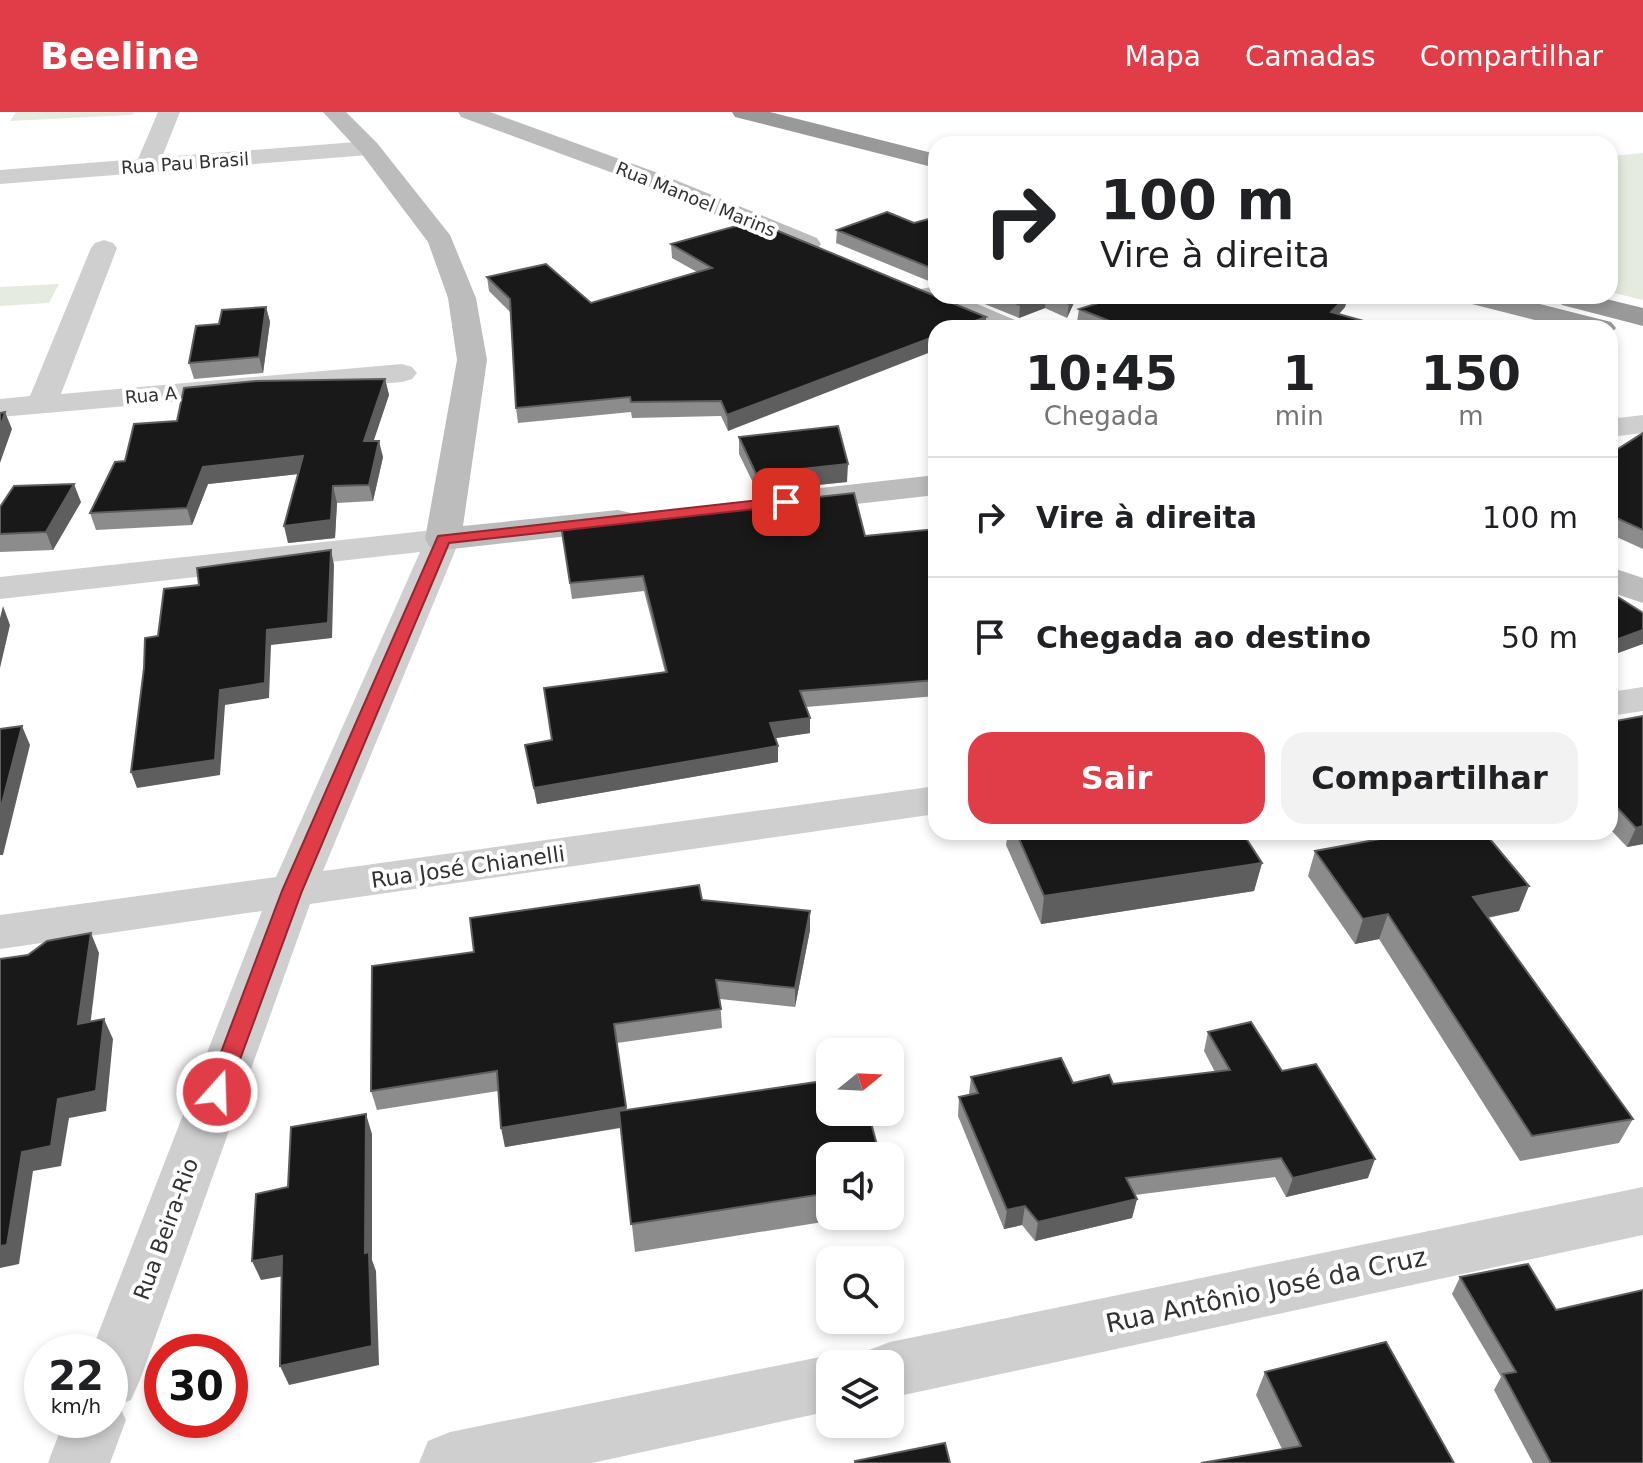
<!DOCTYPE html>
<html lang="pt">
<head>
<meta charset="utf-8">
<style>
  :root { --surface:#fff; --page:#f2f2f2; --text:#202124; --muted:#757577; --line:#e0e0e0; --accent:#e03d48 }
  body { margin:0; font-family:"DejaVu Sans",sans-serif; background:var(--page); color:var(--text); height:100vh; display:flex; flex-direction:column; font-size:30px; white-space:nowrap }
  * { box-sizing:border-box; margin:0 }
  p { font-size:26px; color:var(--muted) }
  .icon { flex:none; width:44px; height:44px; fill:none; stroke:currentColor; stroke-width:2; stroke-linecap:round; stroke-linejoin:round }
  .map { position:relative; flex:1; overflow:hidden }
  .sheet { position:absolute; left:928px; top:208px; width:690px; height:520px; display:flex; flex-direction:column; background:var(--surface); border-radius:24px; box-shadow:0 4px 12px #0003 }
  .sheet>* { flex:none }
  .banner { position:absolute; left:928px; top:24px; width:690px; height:168px; border-radius:24px; box-shadow:0 4px 12px #0003; background:#fff; color:var(--text); overflow:hidden }
  .needle { width:52px; rotate:72deg }
  .controls { position:absolute; left:816px; top:926px; display:grid; gap:16px }
  .controls a { display:grid; place-items:center; width:88px; height:88px; border-radius:16px; background:var(--surface); box-shadow:0 4px 12px #0003; font-size:40px }
  .speed { position:absolute; left:24px; top:1222px; display:flex; gap:16px; font-size:40px; font-weight:700; text-align:center }
  .speed>* { display:grid; place-content:center; width:104px; height:104px; border-radius:50%; background:var(--surface); box-shadow:0 4px 12px #0003; line-height:1 }
  .speed small { font-size:20px; font-weight:400 }
  .speed .limit { border:12px solid #d22; background:#fff; color:#111 }
  .pin { position:absolute; display:grid; place-items:center; width:68px; height:68px; color:#fff; margin:-34px; border-radius:16px; box-shadow:0 4px 12px #0006 }
  .me { position:absolute; width:88px; margin:-44px; rotate:20deg; stroke-linejoin:round; filter:drop-shadow(0 0 6px #0008) }
  .turn { display:flex; align-items:center; gap:28px; height:168px; padding:0 40px; font-size:36px }
  .turn .icon { width:104px; height:104px; stroke-width:2.5 }
  .turn b { display:block; font-size:56px; line-height:68px }
  .eta { display:flex; justify-content:space-evenly; align-items:center; height:136px; text-align:center }
  .eta b { font-size:48px; font-weight:700; line-height:56px }
  .action { display:flex; gap:16px; margin-top:auto; padding:16px 40px }
  .action a { flex:1; height:92px; border-radius:24px; background:var(--accent); color:#fff; font-size:32px; font-weight:700; line-height:92px; text-align:center }
  .action a+a { background:var(--page); color:var(--text) }
  ul { padding:0; list-style:none }
  li { display:flex; align-items:center; gap:24px; height:120px; padding:0 40px; border-top:2px solid var(--line) }
  li div { flex:1 }
  li b { display:block; font-size:30px }
  li em { font-style:normal }
  header { display:flex; align-items:center; gap:48px; box-sizing:border-box; height:112px; padding:0 40px; background:var(--accent); color:#fff }
  header strong { font-size:38px }
  nav { display:flex; gap:44px; margin-inline-start:auto; font-size:28px }
  .map>svg:first-child { display:block }
  .green { fill:#e5ebdf }
  .lines { fill:none; stroke-linecap:round; stroke-linejoin:round }
  .street { fill:#cfcfcf; fill-rule:evenodd }
  .secondary { fill:#bcbcbc; fill-rule:evenodd }
  .highway { fill:#999; fill-rule:evenodd }
  .wall { fill:#8c8c8c }
  .shaded-wall { fill:#5e5e5e }
  .building { fill:#191919; stroke:#5e5e5e; stroke-width:2 }
  .route { fill:#e03d48; stroke:#92282f; stroke-width:2 }
  .labels { text-anchor:middle; dominant-baseline:central; stroke-width:8; stroke-linejoin:round; paint-order:stroke }
  .far-street-label { font-size:18px; fill:#323232; stroke:#fff }
  .street-label { font-size:22px; fill:#323232; stroke:#fff }
  .near-street-label { font-size:26px; fill:#323232; stroke:#fff }
</style>
</head>
<body>
<header>
<strong>Beeline</strong>
<nav><a>Mapa</a><a>Camadas</a><a>Compartilhar</a></nav>
</header>
<div class="map">
<svg width="1643" height="1351" viewBox="0 0 1643 1351">
  <rect width="100%" height="100%" fill="#fff"/>
  <path class="green" d="M 16,0 L 134,0 L 132,3 L 10,9 Z
    M 1643,41 L 1643,188 L 1610,180 L 1610,44 Z
    M 59,172 L 49,191 L 0,194 L 0,175 Z"/>
  <g class="lines">
    <path class="street" d="M 158,0 L 180,0 L 162,45 L 369,29 L 380,36 L 369,43 L 0,72 L 0,58 L 138,47 Z
      M 104,128 L 113,131 L 117,136 L 61,282 L 402,252 L 412,255 L 417,261 L 412,267 L 402,270 L 0,305 L 0,287 L 30,284 L 91,136 L 95,131 Z
      M 1643,303 L 1643,321 L 1610,325 L 1610,307 Z
      M 443,417 L 455,420 L 460,427 L 323,759 L 936,674 L 936,702 L 310,792 L 140,1268 L 131,1288 L 119,1293 L 126,1308 L 110,1351 L 48,1351 L 64,1308 L 110,1308 L 110,1240 L 91,1240 L 262,799 L 0,837 L 0,803 L 276,765 L 420,440 L 0,487 L 0,465 Z
      M 1643,575 L 1643,599 L 1610,604 L 1610,580 Z
      M 1643,1075 L 1643,1123 L 890,1286 L 890,1252 L 863,1252 L 869,1238 L 890,1230 Z
      M 830,1243 L 852,1252 L 830,1252 L 830,1299 L 592,1351 L 419,1351 L 428,1329 L 450,1320 Z"/>
    <path class="secondary" d="M 323,0 L 346,0 L 377,31 L 450,123 L 476,186 L 487,248 L 463,414 L 618,398 L 631,401 L 636,409 L 631,417 L 443,438 L 430,435 L 425,427 L 457,248 L 448,186 L 428,130 L 361,41 Z
      M 458,0 L 490,0 L 658,61 L 817,126 L 821,132 L 817,138 L 799,138 L 640,71 L 461,5 Z
      M 931,175 L 936,176 L 936,184 L 958,184 L 1020,210 L 1025,216 L 985,216 L 921,189 L 917,183 L 921,177 Z
      M 936,363 L 936,383 L 794,399 L 782,396 L 777,389 L 782,382 L 794,379 Z
      M 1610,455 L 1643,466 L 1643,491 L 1610,480 Z"/>
    <path class="highway" d="M 732,0 L 770,0 L 936,42 L 936,56 L 735,5 Z
      M 1460,184 L 1508,184 L 1611,210 L 1616,216 L 1610,223 L 1610,216 L 1566,216 L 1464,190 Z
      M 1560,184 L 1594,184 L 1643,196 L 1643,214 L 1562,193 L 1558,187 Z"/>
  </g>
  <path class="wall" d="M 936,105 L 936,172 L 836,131 L 837,118 L 914,111 Z
    M 671,132 L 986,205 L 986,216 L 936,216 L 728,319 L 721,304 L 632,306 L 631,300 L 518,311 L 516,296 L 511,201 L 489,179 L 487,165 L 591,191 L 697,160 L 672,146 Z
    M 965,184 L 1077,184 L 1067,206 L 1045,196 L 1019,206 Z
    M 1121,184 L 1348,184 L 1345,195 L 1339,202 L 1389,216 L 1093,216 L 1077,210 L 1079,197 Z
    M 266,195 L 270,210 L 263,261 L 194,267 L 189,251 L 219,212 Z
    M 385,267 L 389,283 L 373,329 L 383,345 L 373,389 L 337,391 L 335,426 L 288,431 L 298,362 L 208,372 L 192,413 L 96,418 L 90,401 L 125,349 L 177,309 Z
    M 1643,321 L 1643,437 L 1610,422 L 1610,342 Z
    M 739,325 L 847,370 L 757,379 L 739,342 Z
    M 81,390 L 53,438 L 0,440 L 0,395 Z
    M 561,413 L 865,424 L 936,417 L 936,584 L 806,595 L 810,606 L 810,621 L 775,626 L 778,650 L 537,692 L 528,649 L 552,628 L 665,560 L 644,479 L 572,487 Z
    M 1643,604 L 1643,732 L 1627,735 L 1610,717 L 1610,610 Z
    M 1008,720 L 1242,720 L 1262,751 L 1254,779 L 1041,812 L 1006,733 Z
    M 1315,739 L 1519,799 L 1488,806 L 1633,1007 L 1619,1031 L 1520,1049 L 1379,827 L 1355,832 L 1308,764 Z
    M 702,788 L 810,818 L 795,895 L 720,887 L 722,916 L 617,931 L 627,998 L 830,1044 L 830,1104 L 860,1104 L 635,1140 L 621,1016 L 505,1035 L 498,979 L 377,998 L 371,979 L 474,840 Z
    M 1208,920 L 1282,959 L 1368,1066 L 1286,1085 L 1275,1065 L 1135,1083 L 1137,1087 L 1132,1106 L 1035,1129 L 1022,1113 L 1004,1117 L 958,1004 L 959,985 L 969,982 L 971,965 L 1073,971 L 1113,972 L 1215,960 L 1204,939 Z
    M 1460,1165 L 1556,1198 L 1643,1351 L 1533,1351 L 1494,1278 L 1501,1265 L 1452,1182 Z
    M 1265,1260 L 1454,1351 L 1282,1337 L 1256,1283 Z"/>
  <path class="shaded-wall" d="M 1043,184 L 1046,184 L 1045,196 L 1019,206 L 1020,193 Z
    M 1072,184 L 1077,184 L 1067,206 L 1069,192 Z
    M 1347,184 L 1348,184 L 1345,195 L 1329,213 L 1331,200 Z
    M 266,195 L 270,210 L 263,261 L 259,245 Z
    M 986,205 L 986,216 L 956,216 Z
    M 936,224 L 936,238 L 728,319 L 727,303 Z
    M 385,267 L 389,283 L 368,346 L 364,329 Z
    M 5,300 L 12,317 L 0,351 L 0,316 Z
    M 379,329 L 383,345 L 373,389 L 369,373 Z
    M 303,344 L 307,361 L 208,372 L 192,413 L 187,396 L 203,355 Z
    M 848,352 L 847,370 L 757,379 L 756,362 Z
    M 74,372 L 81,390 L 53,438 L 46,420 Z
    M 333,374 L 337,391 L 335,426 L 288,431 L 284,414 Z
    M 331,438 L 334,453 L 332,526 L 271,533 L 269,586 L 225,593 L 220,663 L 137,676 L 131,660 L 220,578 Z
    M 3,494 L 10,513 L 0,556 L 0,506 Z
    M 1643,518 L 1643,532 L 1610,544 L 1610,530 Z
    M 810,606 L 810,621 L 770,627 L 770,611 Z
    M 22,614 L 30,633 L 3,743 L 0,743 L 0,699 Z
    M 778,634 L 778,650 L 537,692 L 534,676 Z
    M 1643,714 L 1643,732 L 1627,735 L 1636,716 Z
    M 1262,751 L 1254,779 L 1041,812 L 1044,784 Z
    M 1529,774 L 1519,799 L 1464,810 L 1473,785 Z
    M 810,799 L 810,818 L 795,895 L 795,876 Z
    M 1388,802 L 1379,827 L 1355,832 L 1363,807 Z
    M 91,821 L 99,841 L 88,931 L 78,912 Z
    M 104,907 L 113,927 L 106,999 L 69,1006 L 61,1054 L 33,1059 L 19,1152 L 0,1156 L 0,1134 L 22,1040 L 58,987 Z
    M 626,995 L 629,1014 L 505,1035 L 501,1016 Z
    M 366,1002 L 372,1022 L 372,1148 L 376,1159 L 379,1253 L 289,1273 L 280,1254 L 365,1141 Z
    M 1375,1047 L 1368,1066 L 1286,1085 L 1293,1066 Z
    M 1137,1087 L 1132,1106 L 1035,1129 L 1038,1110 Z
    M 1025,1094 L 1022,1113 L 1004,1117 L 1007,1098 Z
    M 282,1144 L 290,1163 L 261,1168 L 252,1149 Z"/>
  <path class="building" d="M 887,100 L 914,111 L 936,105 L 936,158 L 837,118 Z
    M 754,109 L 986,205 L 956,216 L 936,216 L 936,224 L 727,303 L 721,289 L 631,290 L 630,285 L 516,296 L 510,187 L 487,165 L 546,152 L 591,191 L 712,156 L 671,132 Z
    M 998,184 L 1043,184 L 1020,193 Z
    M 1049,184 L 1072,184 L 1069,192 Z
    M 1121,184 L 1347,184 L 1331,200 L 1389,216 L 1127,216 L 1079,197 Z
    M 266,195 L 259,245 L 189,251 L 196,214 L 219,212 L 222,198 Z
    M 385,267 L 364,329 L 379,329 L 369,373 L 333,374 L 331,408 L 284,414 L 303,344 L 203,355 L 187,396 L 90,401 L 115,350 L 125,349 L 134,312 L 177,309 L 184,276 L 256,269 Z
    M 5,300 L 0,316 L 0,301 Z
    M 838,314 L 848,352 L 756,362 L 739,325 Z
    M 1643,321 L 1643,418 L 1610,403 L 1610,342 Z
    M 74,372 L 46,420 L 0,422 L 0,395 L 14,374 Z
    M 854,381 L 865,424 L 936,417 L 936,568 L 800,579 L 810,606 L 770,611 L 778,634 L 534,676 L 525,633 L 552,628 L 544,576 L 667,560 L 643,464 L 570,471 L 561,413 Z
    M 331,438 L 328,511 L 267,518 L 265,571 L 220,578 L 215,648 L 131,660 L 144,556 L 145,526 L 158,524 L 164,477 L 199,473 L 197,456 Z
    M 1610,480 L 1643,501 L 1643,518 L 1610,530 Z
    M 1643,604 L 1643,714 L 1636,716 L 1610,688 L 1610,610 Z
    M 22,614 L 0,699 L 0,617 Z
    M 1016,720 L 1242,720 L 1262,751 L 1044,784 Z
    M 1418,720 L 1484,720 L 1529,774 L 1473,785 L 1633,1007 L 1532,1024 L 1388,802 L 1363,807 L 1315,739 Z
    M 699,773 L 702,788 L 810,799 L 795,876 L 716,868 L 721,897 L 614,912 L 626,995 L 501,1016 L 497,959 L 371,979 L 372,854 L 474,840 L 470,806 Z
    M 91,821 L 78,912 L 104,907 L 96,979 L 58,987 L 51,1034 L 22,1040 L 7,1133 L 0,1134 L 0,847 L 28,843 L 47,829 Z
    M 1251,910 L 1282,959 L 1316,952 L 1375,1047 L 1293,1066 L 1281,1046 L 1126,1066 L 1137,1087 L 1038,1110 L 1025,1094 L 1007,1098 L 959,985 L 978,981 L 971,965 L 1061,946 L 1073,971 L 1109,963 L 1113,972 L 1230,958 L 1208,920 Z
    M 830,968 L 830,1000 L 868,1000 L 880,1044 L 830,1044 L 830,1081 L 631,1112 L 619,999 Z
    M 366,1002 L 365,1141 L 369,1140 L 372,1234 L 280,1254 L 282,1144 L 252,1149 L 256,1082 L 288,1075 L 291,1015 Z
    M 1528,1152 L 1556,1198 L 1643,1178 L 1643,1351 L 1551,1351 L 1503,1262 L 1516,1260 L 1460,1165 Z
    M 1386,1230 L 1454,1351 L 1201,1351 L 1301,1334 L 1265,1260 Z
    M 945,1331 L 950,1351 L 855,1351 L 855,1349 Z"/>
  <path class="route" d="M 786,385 L 793,390 L 791,393 L 449,431 L 302,779 L 228,980 L 225,987 L 217,989 L 209,987 L 206,980 L 282,779 L 438,424 Z"/>
  <g class="labels">
    <g class="far-street-label">
      <text transform="translate(185 51) rotate(-4)">Rua Pau Brasil</text>
      <text transform="translate(696 87) rotate(22)">Rua Manoel Marins</text>
      <text transform="translate(151 283) rotate(-5)">Rua A</text>
    </g>
    <g class="street-label">
      <text transform="translate(468 755) rotate(-8)">Rua José Chianelli</text>
      <text transform="translate(166 1117) rotate(-70)">Rua Beira-Rio</text>
    </g>
    <g class="near-street-label">
      <text transform="translate(1266 1178) rotate(-12)">Rua Antônio José da Cruz</text>
    </g>
  </g>
</svg>
<div class="controls">
<a><svg class="needle" viewBox="-14 -14 28 28"><path d="M0-13l5 13h-10z" fill="#e53935"/><path d="M0 13l5-13h-10z" fill="#757577"/></svg></a>
<a><svg class="icon" aria-label="sound" viewBox="0 0 24 24"><path d="M4 9h4l5-4v14l-5-4H4zM17 9q2 3 0 6"/></svg></a>
<a><svg class="icon" aria-label="search" viewBox="0 0 24 24"><circle cx="10" cy="10" r="6"/><path d="M15 15l6 6"/></svg></a>
<a><svg class="icon" aria-label="layers" viewBox="0 0 24 24"><path d="M12 4l9 5-9 5-9-5zM3 14l9 5 9-5"/></svg></a>
</div>
<div class="speed"><div>22<small>km/h</small></div><div class="limit">30</div></div>
<div class="pin" style="left:786px;top:390px;background:#d93025"><svg class="icon" aria-label="arrive" viewBox="0 0 24 24"><path d="M6 21V4h12l-3 4 3 4H6"/></svg></div>
<svg class="me" style="left:217px;top:980px" viewBox="-20 -20 40 40"><circle r="17" fill="#e03d48" stroke="#fff" stroke-width="3"/><path d="M0-11L8 9 0 5-8 9z" fill="#fff"/></svg>
<div class="banner">
<div class="turn"><svg class="icon" aria-label="right" viewBox="0 0 24 24"><path d="M7 20v-9h11M14 6l5 5-5 5"/></svg><div><b>100 m</b>Vire à direita</div></div>
</div>
<section class="sheet">
<div class="eta">
<div><b>10:45</b><p>Chegada</p></div>
<div><b>1</b><p>min</p></div>
<div><b>150</b><p>m</p></div>
</div>
<ul>
<li><svg class="icon" aria-label="right" viewBox="0 0 24 24"><path d="M7 20v-9h11M14 6l5 5-5 5"/></svg><div><b>Vire à direita</b></div><em>100 m</em></li>
<li><svg class="icon" aria-label="arrive" viewBox="0 0 24 24"><path d="M6 21V4h12l-3 4 3 4H6"/></svg><div><b>Chegada ao destino</b></div><em>50 m</em></li>
</ul>
<div class="action"><a>Sair</a><a>Compartilhar</a></div>
</section>
</div>
</body>
</html>
